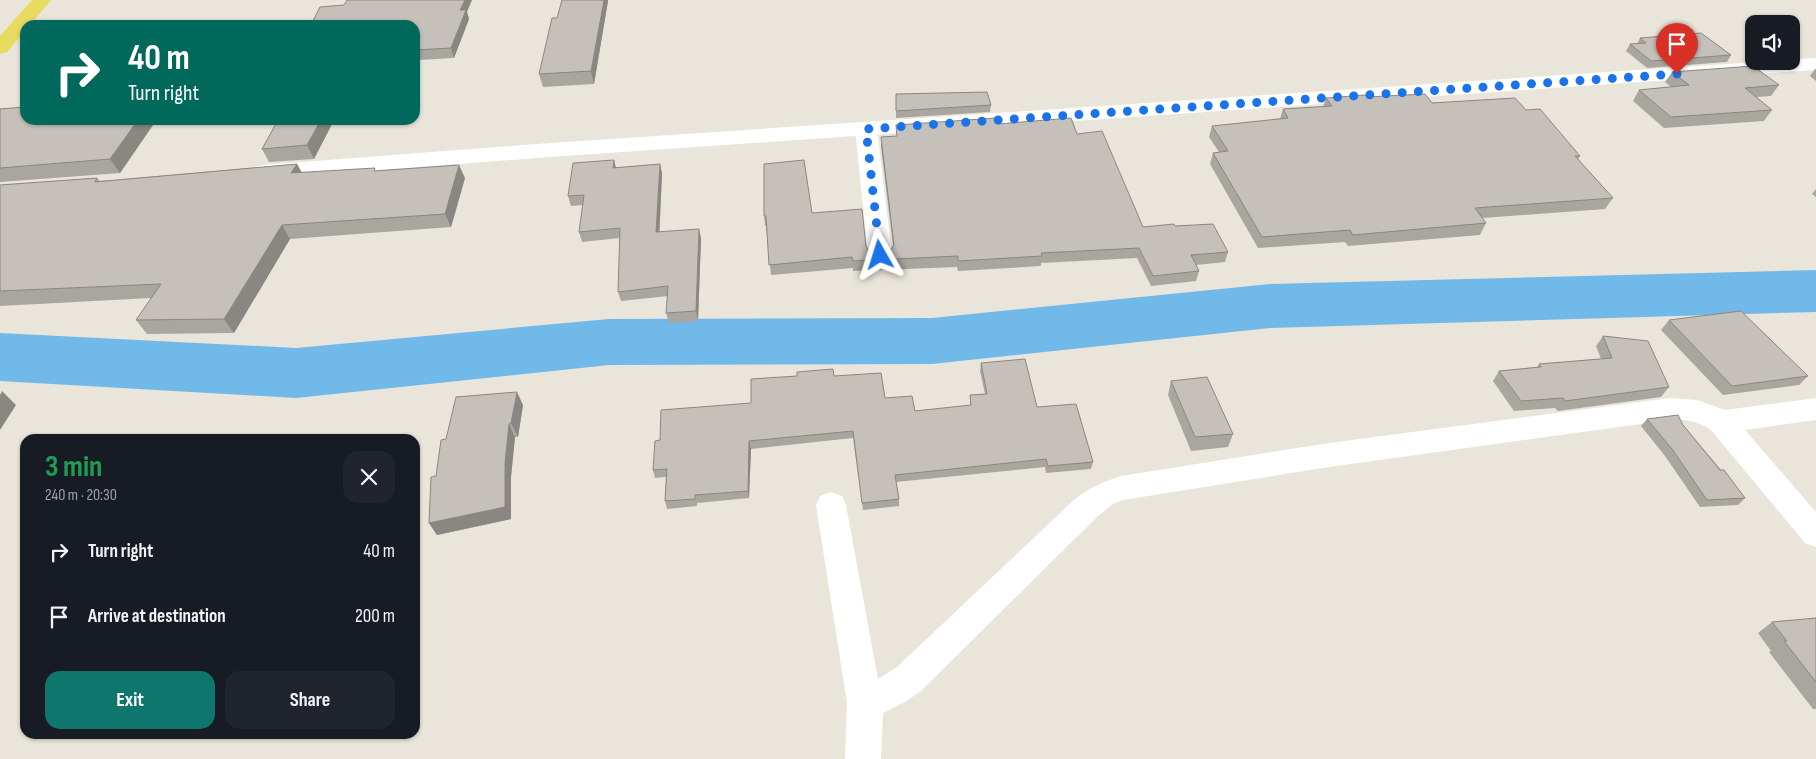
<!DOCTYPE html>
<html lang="en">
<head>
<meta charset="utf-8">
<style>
  :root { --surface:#171b24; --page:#20242c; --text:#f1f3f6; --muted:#9ea1a6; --accent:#0f766e }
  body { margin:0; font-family:"Sofia Sans Condensed",sans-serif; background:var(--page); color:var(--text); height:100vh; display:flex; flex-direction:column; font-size:19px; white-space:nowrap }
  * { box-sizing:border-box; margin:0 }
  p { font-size:16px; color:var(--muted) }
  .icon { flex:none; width:28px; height:28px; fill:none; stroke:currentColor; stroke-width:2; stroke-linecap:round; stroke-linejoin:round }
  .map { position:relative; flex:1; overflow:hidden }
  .details { position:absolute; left:20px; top:434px; width:400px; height:305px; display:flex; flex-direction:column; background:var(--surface); border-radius:15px; box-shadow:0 1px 4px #0004 }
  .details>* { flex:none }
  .hud { position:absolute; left:20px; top:20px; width:400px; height:105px; border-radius:15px; box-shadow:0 1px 4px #0004; background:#00695c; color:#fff; overflow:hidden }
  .tools { position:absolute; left:1745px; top:15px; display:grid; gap:10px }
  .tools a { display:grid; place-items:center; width:55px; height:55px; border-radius:10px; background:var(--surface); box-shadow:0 1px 4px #0004; font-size:25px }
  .pin { position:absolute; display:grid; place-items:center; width:42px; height:42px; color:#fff; margin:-51px -21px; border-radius:50% 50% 50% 0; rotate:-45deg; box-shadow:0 0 5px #0007 }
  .pin .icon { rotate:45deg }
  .me { position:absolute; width:55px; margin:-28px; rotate:354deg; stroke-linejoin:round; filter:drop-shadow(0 0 4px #0008) }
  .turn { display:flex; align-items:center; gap:18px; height:105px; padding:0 25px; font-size:22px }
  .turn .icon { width:65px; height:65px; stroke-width:2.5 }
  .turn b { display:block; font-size:35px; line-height:42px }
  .round { display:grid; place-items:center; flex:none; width:52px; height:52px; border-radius:15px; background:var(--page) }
  .head { display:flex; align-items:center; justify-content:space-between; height:85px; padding:0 25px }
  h1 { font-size:30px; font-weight:700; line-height:38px; color:#1e9e55 }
  .button { display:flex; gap:10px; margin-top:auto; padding:10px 25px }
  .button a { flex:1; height:58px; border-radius:15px; background:var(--accent); color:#fff; font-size:20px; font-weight:700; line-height:58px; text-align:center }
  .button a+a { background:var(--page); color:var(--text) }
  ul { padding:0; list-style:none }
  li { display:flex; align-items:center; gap:15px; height:65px; padding:0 25px }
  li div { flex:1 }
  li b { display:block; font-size:19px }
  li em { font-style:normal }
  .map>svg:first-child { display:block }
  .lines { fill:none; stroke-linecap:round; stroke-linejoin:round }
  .river { fill:#71b9e8; fill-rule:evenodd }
  .street { fill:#fff; fill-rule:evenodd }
  .secondary { fill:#fff; fill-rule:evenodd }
  .primary { fill:#e9da60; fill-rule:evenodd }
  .wall { fill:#a9a6a0 }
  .shaded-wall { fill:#8a8782 }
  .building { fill:#c5c1ba; stroke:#8a8782 }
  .route { stroke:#1a73e8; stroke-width:9; stroke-dasharray:0 16.2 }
</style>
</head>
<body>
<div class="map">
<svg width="1816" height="759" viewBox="0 0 1816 759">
  <rect width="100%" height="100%" fill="#eae5da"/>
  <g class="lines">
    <path class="river" d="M 1816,270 L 1816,312 L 1270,328 L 932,364 L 609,365 L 296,398 L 0,381 L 0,333 L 296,348 L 609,319 L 932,318 L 1270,284 Z"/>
    <path class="street" d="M 866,123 L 874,124 L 877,129 L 892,255 L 889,261 L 880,263 L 871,261 L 868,255 L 855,129 L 858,124 Z
      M 1670,398 L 1697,400 L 1725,410 L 1816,398 L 1816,420 L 1745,430 L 1816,512 L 1816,547 L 1805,543 L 1711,430 C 1697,421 1686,419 1670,420 L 1329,467 L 1123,500 L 1113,504 L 1097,517 L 921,691 L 905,702 L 883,713 L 881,759 L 845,759 L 847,703 L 816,505 L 820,496 L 831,492 L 842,496 L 846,505 L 878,679 L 897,667 L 1075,499 C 1091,487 1102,482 1121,476 L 1329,443 Z"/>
    <path class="secondary" d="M 1816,58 L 1816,70 L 550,157 L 263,179 L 255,177 L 252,172 L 255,167 L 263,165 L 550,143 Z"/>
    <path class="primary" d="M 32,0 L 51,0 L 30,25 L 25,25 L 25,31 L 7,52 L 0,54 L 0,36 Z"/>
  </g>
  <path class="wall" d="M 608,1 L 594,84 L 543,87 L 539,74 Z
    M 467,12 L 469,19 L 454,58 L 419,60 L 416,52 L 415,53 L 415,25 Z
    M 1640,38 L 1731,55 L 1727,62 L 1647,68 L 1626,51 L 1630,44 L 1637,44 Z
    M 1815,69 L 1816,69 L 1816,81 L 1810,76 Z
    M 1672,72 L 1779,85 L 1771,96 L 1756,97 L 1772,110 L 1764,121 L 1664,128 L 1633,101 L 1639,90 L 1671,87 L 1665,82 Z
    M 896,94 L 991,105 L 990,112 L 896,118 Z
    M 1367,97 L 1526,110 L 1580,156 L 1578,159 L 1613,198 L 1605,209 L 1482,218 L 1486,223 L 1480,235 L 1348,246 L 1345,242 L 1258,248 L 1210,164 L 1213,153 L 1219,152 L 1209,137 L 1212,126 L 1280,119 L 1283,109 L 1323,107 L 1326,98 Z
    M 0,109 L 25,120 L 154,120 L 155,122 L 120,173 L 0,182 Z
    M 278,120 L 330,120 L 332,124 L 314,159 L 269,162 L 262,149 Z
    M 998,124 L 1077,134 L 1143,227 L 1175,226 L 1228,252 L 1225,262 L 1196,265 L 1199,271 L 1196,281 L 1151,286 L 1137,258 L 1041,263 L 1041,266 L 958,271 L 957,267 L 853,271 L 853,268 L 771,275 L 766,226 L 765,226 L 764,216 L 812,213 L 866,246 L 870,253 L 880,255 L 889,253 L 893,246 L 881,147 L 881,137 L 897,136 Z
    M 614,160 L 616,168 L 660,164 L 662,174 L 659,232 L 701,238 L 698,321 L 669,323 L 666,313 L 668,296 L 621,301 L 618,292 L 620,238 L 582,242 L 579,232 L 583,205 L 571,206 L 568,196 Z
    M 297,164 L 302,173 L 376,171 L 465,178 L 451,227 L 290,239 L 234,333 L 147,334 L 136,320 L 151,298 L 0,306 L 0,185 L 97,178 L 100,181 Z
    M 1816,189 L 1816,197 L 1812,194 Z
    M 1669,320 L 1808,376 L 1799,385 L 1723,395 L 1661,330 Z
    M 1603,336 L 1669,387 L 1661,397 L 1558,411 L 1555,408 L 1514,411 L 1493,381 L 1499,371 L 1537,367 L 1539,364 L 1601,359 L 1596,346 Z
    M 981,363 L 1037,407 L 1093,462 L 1091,469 L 1046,473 L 1045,467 L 896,482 L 899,499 L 899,506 L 863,510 L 853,438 L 751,449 L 749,498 L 697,503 L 697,506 L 667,509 L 665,501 L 666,477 L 655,478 L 653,470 L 660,440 L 751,403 L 834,376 L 915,411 L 970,405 L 970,395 L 985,394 L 980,371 Z
    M 1171,381 L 1233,434 L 1228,447 L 1191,451 L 1168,395 Z
    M 523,405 L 518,437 L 515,437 L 511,477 L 511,519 L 437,535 L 429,523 L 436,476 L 446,439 Z
    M 1647,419 L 1683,425 L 1745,498 L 1738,505 L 1700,507 L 1665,456 L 1641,426 Z
    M 1816,618 L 1816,709 L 1813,709 L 1769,652 L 1771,651 L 1758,633 L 1772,622 Z"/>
  <path class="shaded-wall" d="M 465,0 L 472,0 L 467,12 L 469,19 L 454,58 L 451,48 L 460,10 Z
    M 604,0 L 608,0 L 608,1 L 594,84 L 591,71 Z
    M 138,120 L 154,120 L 155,122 L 120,173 L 110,159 Z
    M 321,120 L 330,120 L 332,124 L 314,159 L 307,145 Z
    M 614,160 L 616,169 L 613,168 Z
    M 297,164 L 304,177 L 291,173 Z
    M 660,164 L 662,174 L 659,242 L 656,232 Z
    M 459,165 L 465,178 L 451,227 L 445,214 Z
    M 282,225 L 290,239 L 234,333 L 224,319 Z
    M 699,229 L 701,238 L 698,321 L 696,311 Z
    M 2,391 L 16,405 L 0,430 L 0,395 Z
    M 517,392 L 523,405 L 518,437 L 511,423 Z
    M 509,424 L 515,437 L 511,477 L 511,519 L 437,535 L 429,523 Z
    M 749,441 L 751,449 L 749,498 L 748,491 Z"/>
  <path class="building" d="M 347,0 L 465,0 L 460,10 L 466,10 L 451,48 L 415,50 L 418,43 L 415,43 L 415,25 L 311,25 L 320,7 L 344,5 Z
    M 562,0 L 604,0 L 591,71 L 539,74 L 552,18 L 557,18 Z
    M 1701,33 L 1731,55 L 1651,61 L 1630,44 L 1646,43 L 1640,38 Z
    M 1753,66 L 1779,85 L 1745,88 L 1772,110 L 1671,117 L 1639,90 L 1689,85 L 1672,72 Z
    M 987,92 L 991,105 L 896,111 L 896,94 Z
    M 1425,94 L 1432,103 L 1515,98 L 1526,110 L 1540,109 L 1580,156 L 1575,156 L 1613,198 L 1475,208 L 1486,223 L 1353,235 L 1350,230 L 1262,237 L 1213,153 L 1228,151 L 1212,126 L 1288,118 L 1283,109 L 1332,106 L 1326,98 L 1365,95 L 1367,97 Z
    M 25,107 L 25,120 L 138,120 L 110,159 L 0,168 L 0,109 Z
    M 996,118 L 998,124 L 1071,118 L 1077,134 L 1102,131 L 1143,227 L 1174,224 L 1175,226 L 1213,224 L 1228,252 L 1191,255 L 1199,271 L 1153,276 L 1139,248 L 1041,253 L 1042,256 L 958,261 L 958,256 L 853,261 L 852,257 L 769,265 L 766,216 L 764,216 L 764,164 L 804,160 L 812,213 L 862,209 L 866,246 L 870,253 L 880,255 L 889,253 L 894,245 L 881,137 L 897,136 L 896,125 Z
    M 278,120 L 321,120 L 307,145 L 262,149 Z
    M 614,160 L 613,168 L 660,164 L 656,232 L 699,229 L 696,311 L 666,313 L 668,286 L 618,292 L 620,228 L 579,232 L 584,195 L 568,196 L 573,163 Z
    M 297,164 L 291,173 L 375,168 L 374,171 L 459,165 L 445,214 L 282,225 L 224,319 L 136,320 L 161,284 L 0,291 L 0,185 L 97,178 L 95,182 Z
    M 1741,311 L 1808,376 L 1732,386 L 1669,320 Z
    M 1603,336 L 1648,341 L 1669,387 L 1565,401 L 1563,398 L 1521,401 L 1499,371 L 1541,367 L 1539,364 L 1612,358 Z
    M 1025,359 L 1037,407 L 1076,404 L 1093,462 L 1048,466 L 1046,459 L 895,475 L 899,499 L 862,503 L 853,431 L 749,441 L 748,491 L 695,495 L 695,499 L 665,501 L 667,469 L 653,470 L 655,441 L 660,440 L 661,410 L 751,403 L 751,379 L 797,376 L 797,372 L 833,369 L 834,376 L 881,373 L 885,398 L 912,396 L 915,411 L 971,405 L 970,395 L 987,394 L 981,363 Z
    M 1207,377 L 1233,434 L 1195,437 L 1171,381 Z
    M 517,392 L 511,423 L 509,424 L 505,463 L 505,507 L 429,523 L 431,477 L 436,476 L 441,440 L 446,439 L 456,397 Z
    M 1678,415 L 1683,425 L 1720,470 L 1724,470 L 1745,498 L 1707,500 L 1672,449 L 1647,419 Z
    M 1816,618 L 1816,682 L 1784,641 L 1787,641 L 1772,622 Z"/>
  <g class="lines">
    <path class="route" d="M 880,255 L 866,129 L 1677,74"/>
  </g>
</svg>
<div class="tools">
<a><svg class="icon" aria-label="sound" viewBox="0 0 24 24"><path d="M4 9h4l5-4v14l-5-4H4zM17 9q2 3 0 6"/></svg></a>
</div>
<div class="pin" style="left:1677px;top:74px;background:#d93025"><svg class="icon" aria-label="arrive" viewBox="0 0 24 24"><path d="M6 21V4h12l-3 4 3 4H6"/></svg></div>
<svg class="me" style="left:880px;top:255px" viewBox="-20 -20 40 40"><path d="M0-17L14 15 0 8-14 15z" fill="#1a73e8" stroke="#fff" stroke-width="4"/></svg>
<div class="hud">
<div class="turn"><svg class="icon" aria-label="right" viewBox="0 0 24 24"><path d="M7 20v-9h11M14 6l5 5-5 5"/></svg><div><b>40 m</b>Turn right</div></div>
</div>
<section class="details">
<div class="head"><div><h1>3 min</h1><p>240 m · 20:30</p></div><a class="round"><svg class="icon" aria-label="close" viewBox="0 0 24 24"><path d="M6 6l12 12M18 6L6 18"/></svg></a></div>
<ul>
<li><svg class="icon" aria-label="right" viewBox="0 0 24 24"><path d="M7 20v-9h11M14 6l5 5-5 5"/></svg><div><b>Turn right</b></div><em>40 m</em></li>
<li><svg class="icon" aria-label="arrive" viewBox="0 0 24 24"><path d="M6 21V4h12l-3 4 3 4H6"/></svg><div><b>Arrive at destination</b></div><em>200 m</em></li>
</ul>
<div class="button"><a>Exit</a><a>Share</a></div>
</section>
</div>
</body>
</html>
